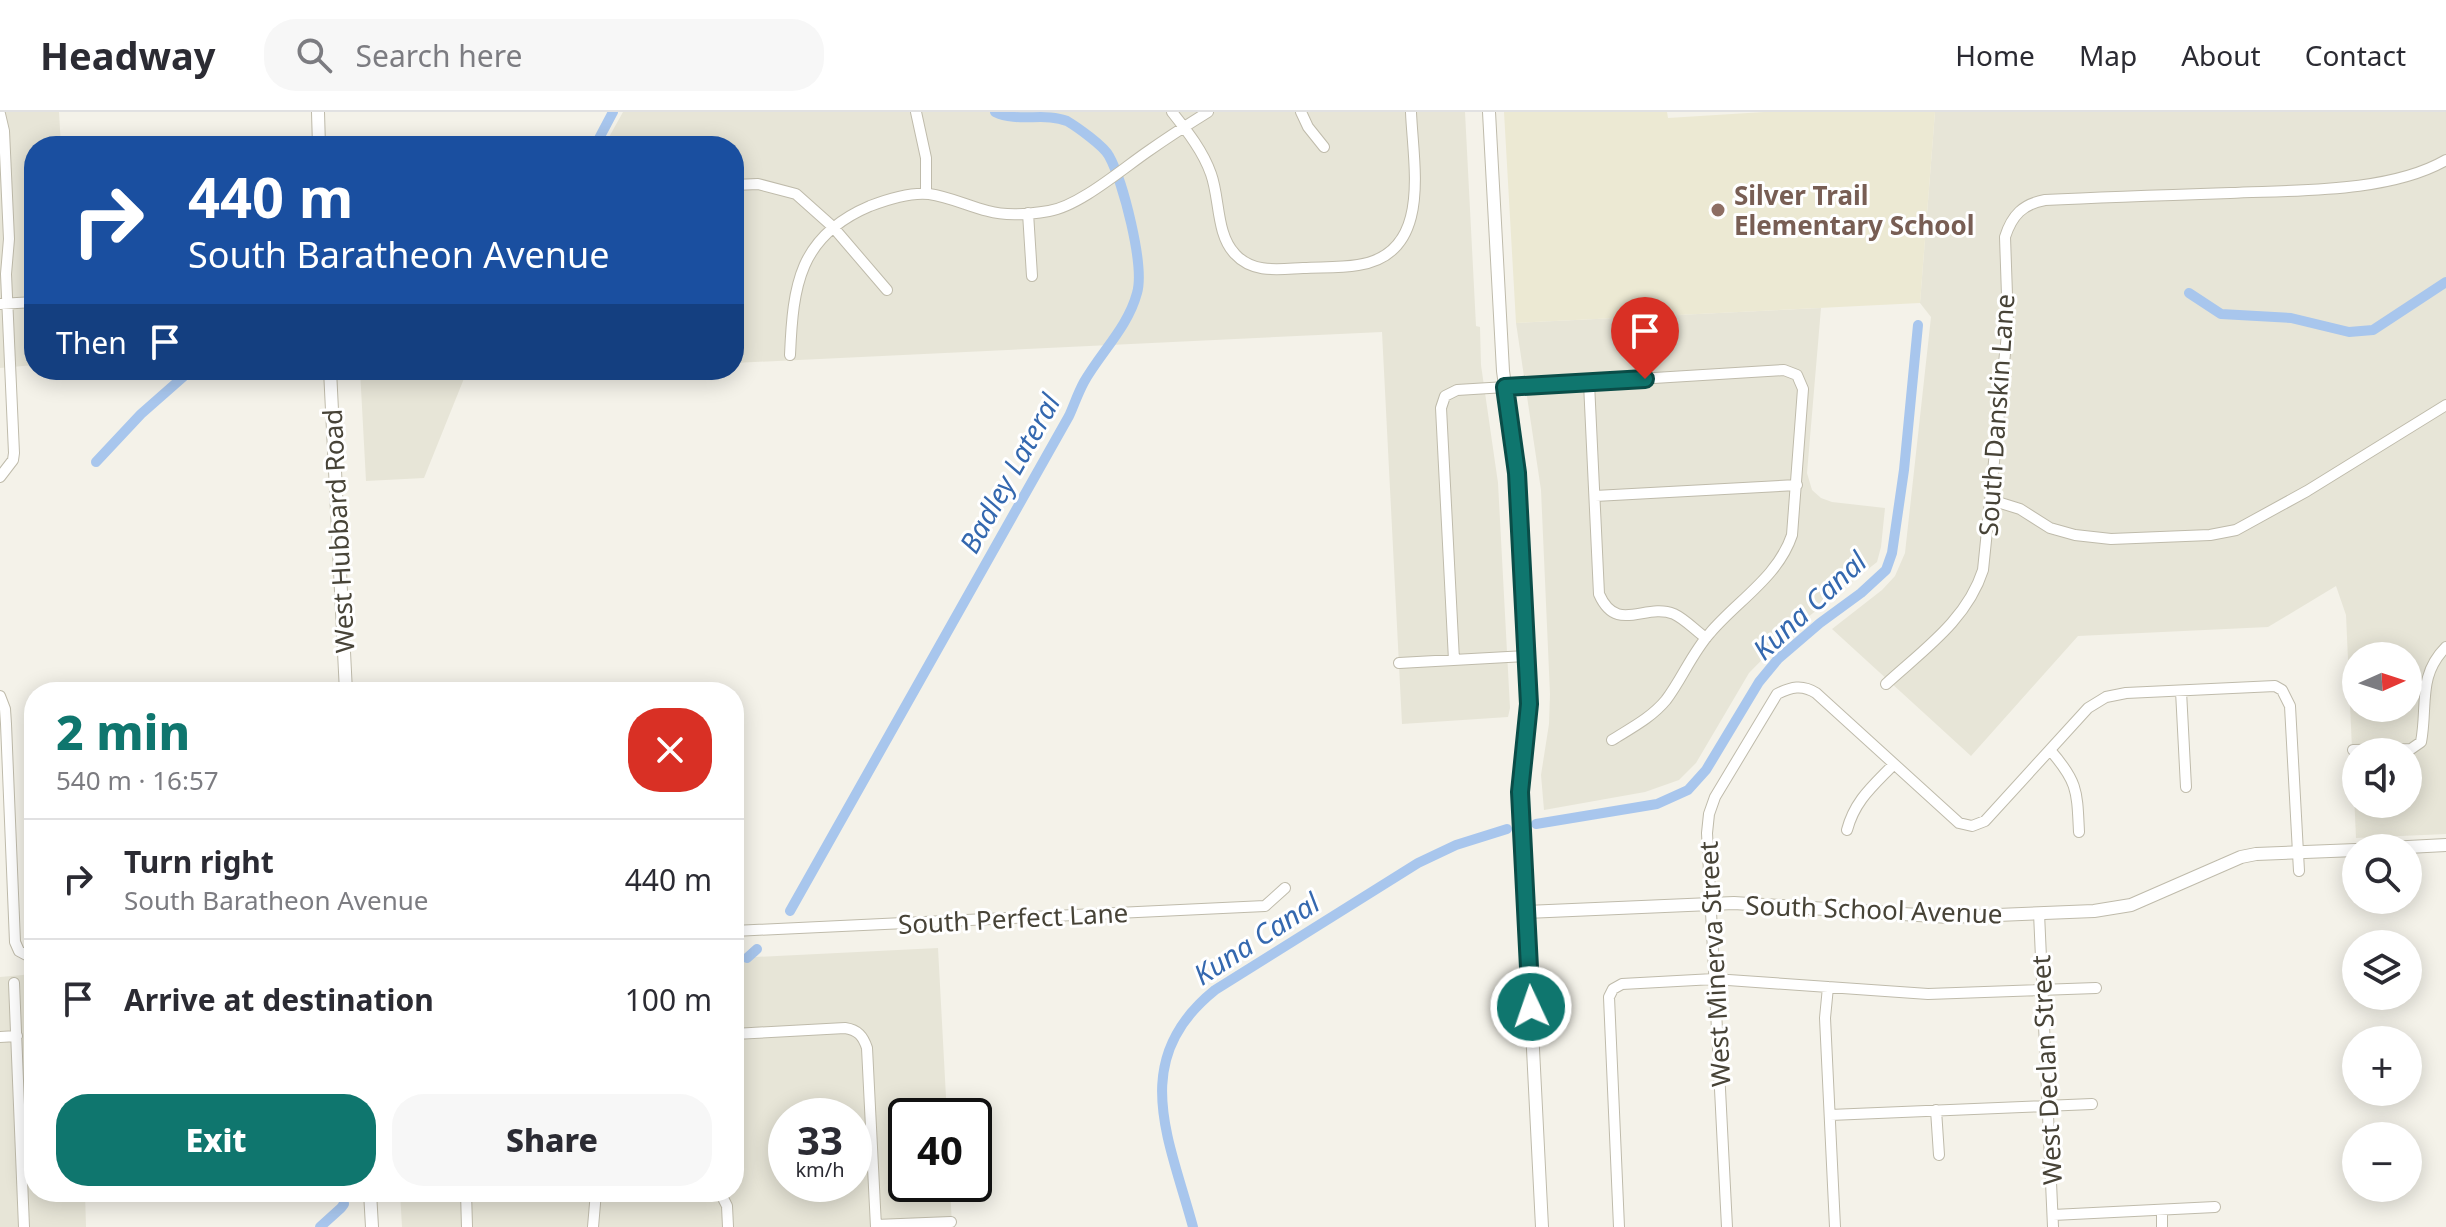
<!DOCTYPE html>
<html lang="en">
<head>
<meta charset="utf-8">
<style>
  :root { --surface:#fff; --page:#f7f7f7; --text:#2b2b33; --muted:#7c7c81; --line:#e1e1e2; --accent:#0f766e }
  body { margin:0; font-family:"Noto Sans",sans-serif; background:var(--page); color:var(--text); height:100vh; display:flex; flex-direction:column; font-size:30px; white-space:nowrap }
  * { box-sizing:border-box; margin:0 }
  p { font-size:26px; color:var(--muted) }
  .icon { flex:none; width:44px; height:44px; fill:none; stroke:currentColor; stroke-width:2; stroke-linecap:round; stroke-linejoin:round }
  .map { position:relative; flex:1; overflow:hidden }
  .side { position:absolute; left:24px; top:570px; width:720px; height:520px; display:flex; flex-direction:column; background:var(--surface); border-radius:32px; box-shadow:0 4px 20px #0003 }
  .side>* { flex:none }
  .banner { position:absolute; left:24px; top:24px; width:720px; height:244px; border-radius:32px; box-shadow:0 4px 20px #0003; background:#1a4fa0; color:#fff; overflow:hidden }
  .needle { width:52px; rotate:87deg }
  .buttons { position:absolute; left:2342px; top:530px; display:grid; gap:16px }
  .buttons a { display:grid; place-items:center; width:80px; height:80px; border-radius:50%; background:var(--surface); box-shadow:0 4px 20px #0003; font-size:40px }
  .speed { position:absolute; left:768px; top:986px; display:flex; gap:16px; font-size:40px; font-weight:700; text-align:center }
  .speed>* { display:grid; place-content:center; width:104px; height:104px; border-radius:50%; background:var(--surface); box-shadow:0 4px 20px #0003; line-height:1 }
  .speed small { font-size:20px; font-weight:400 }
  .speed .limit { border:4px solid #111; border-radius:12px; background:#fff; color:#111 }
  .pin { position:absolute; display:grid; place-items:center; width:68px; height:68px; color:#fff; margin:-82px -34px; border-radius:50% 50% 50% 0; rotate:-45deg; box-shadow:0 0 8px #0007 }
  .pin .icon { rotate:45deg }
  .me { position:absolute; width:88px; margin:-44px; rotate:357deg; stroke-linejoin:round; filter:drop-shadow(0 0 6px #0008) }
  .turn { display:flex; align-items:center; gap:28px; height:168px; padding:0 32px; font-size:36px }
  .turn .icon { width:104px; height:104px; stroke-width:2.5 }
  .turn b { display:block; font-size:56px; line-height:68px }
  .then { display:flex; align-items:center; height:76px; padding:0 32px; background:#0003; gap:16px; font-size:30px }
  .round { display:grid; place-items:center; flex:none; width:84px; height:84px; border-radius:32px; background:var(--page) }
  .overview { display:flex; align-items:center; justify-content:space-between; height:136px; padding:0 32px }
  h1 { font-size:48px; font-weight:800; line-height:60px; color:var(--accent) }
  .primary-button { display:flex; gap:16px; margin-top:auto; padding:16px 32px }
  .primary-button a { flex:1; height:92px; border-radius:32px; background:var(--accent); color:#fff; font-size:32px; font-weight:800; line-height:92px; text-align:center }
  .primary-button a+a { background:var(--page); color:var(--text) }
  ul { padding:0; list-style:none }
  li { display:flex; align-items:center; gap:24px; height:120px; padding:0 32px; border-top:2px solid var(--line) }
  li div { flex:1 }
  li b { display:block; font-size:30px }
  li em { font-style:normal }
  header { display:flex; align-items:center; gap:48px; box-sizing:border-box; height:112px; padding:0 40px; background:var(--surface); border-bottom:2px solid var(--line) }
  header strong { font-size:38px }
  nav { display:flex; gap:44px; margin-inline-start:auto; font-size:28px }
  .search { width:560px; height:72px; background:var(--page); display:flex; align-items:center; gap:20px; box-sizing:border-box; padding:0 28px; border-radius:32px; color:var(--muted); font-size:30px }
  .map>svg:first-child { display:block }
  .residential { fill:#e7e5d7; fill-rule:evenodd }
  .education { fill:#ece9d3 }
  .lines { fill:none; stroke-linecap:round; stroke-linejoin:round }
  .canal { stroke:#a8c6ed; stroke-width:10 }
  .minor-casing { stroke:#bfbbab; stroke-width:12 }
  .tertiary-casing { stroke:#bfbbab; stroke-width:14 }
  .minor { stroke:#fff; stroke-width:10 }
  .tertiary { stroke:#fff; stroke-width:12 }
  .route-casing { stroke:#0a4d48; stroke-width:20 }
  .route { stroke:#0f766e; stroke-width:14 }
  .education-dot { fill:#8d6e63; stroke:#fff; stroke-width:3 }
  .labels { text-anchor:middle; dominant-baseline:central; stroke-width:6; stroke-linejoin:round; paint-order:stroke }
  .education-label { font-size:26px; font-weight:bold; fill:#785e54; stroke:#fff; text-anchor:start }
  .street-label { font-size:26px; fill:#474337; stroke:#fff }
  .water-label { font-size:28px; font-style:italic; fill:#3468af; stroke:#fff }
</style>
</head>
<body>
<header>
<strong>Headway</strong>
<div class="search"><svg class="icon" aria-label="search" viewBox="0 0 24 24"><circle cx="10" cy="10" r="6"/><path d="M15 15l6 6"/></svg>Search here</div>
<nav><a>Home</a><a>Map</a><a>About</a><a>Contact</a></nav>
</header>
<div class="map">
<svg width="2446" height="1115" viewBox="0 0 2446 1115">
  <rect width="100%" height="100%" fill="#f4f2e9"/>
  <path class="residential" d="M 0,0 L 59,0 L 61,34 L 34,34 L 34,253 L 0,256 Z
    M 623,0 L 1465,0 L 1476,214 L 1480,215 L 1481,253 L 1498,371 L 1510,596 L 1508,605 L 1402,612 L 1382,220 L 734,251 L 734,34 L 604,34 Z
    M 1935,0 L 2446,0 L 2446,722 L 2356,726 L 2346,503 L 2336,474 L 2268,515 L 2078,524 L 1971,644 L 1832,517 L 1882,478 L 1895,464 L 1905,441 L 1931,205 L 1920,191 ZM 2356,544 L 2408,544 L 2408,596 L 2356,596 ZM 2356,640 L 2408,640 L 2408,692 L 2356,692 Z
    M 1821,196 L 1807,361 L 1812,378 L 1821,386 L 1832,390 L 1885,396 L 1881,435 L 1877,450 L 1788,521 L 1749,561 L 1696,651 L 1679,668 L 1645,680 L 1544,698 L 1541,663 L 1549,612 L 1550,582 L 1541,378 L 1516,211 Z
    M 360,258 L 584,258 L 465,264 L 424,366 L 366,369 Z
    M 938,836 L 947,1004 L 906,1004 L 906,1072 L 950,1072 L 952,1115 L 402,1115 L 400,1080 L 734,1080 L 734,846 ZM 786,1004 L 854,1004 L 854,1072 L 786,1072 Z
    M 34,862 L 34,1080 L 85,1080 L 86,1115 L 0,1115 L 0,865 Z"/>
  <path class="education" d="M 1504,0 L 1667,0 L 1668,6 L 1764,0 L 1935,0 L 1920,191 L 1516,211 Z"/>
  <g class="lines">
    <path class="canal" d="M 595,34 L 613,0
      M 2189,181 L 2221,202 L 2291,206 L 2349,220 L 2373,218 L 2446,170
      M 96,350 L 141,302 L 191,258
      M 1536,712 L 1657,692 L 1688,678 L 1706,658 L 1759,570 L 1778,547 L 1820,511 L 1861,481 L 1886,458 L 1892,441 L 1904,358 L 1918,213
      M 790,799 L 1069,304 C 1074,293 1078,281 1084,270 C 1101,240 1128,215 1137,181 C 1145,154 1123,69 1109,44 C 1104,34 1077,15 1067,9 C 1045,0 1017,11 995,0
      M 747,846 L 757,837
      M 320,1115 L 341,1096 L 344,1092 L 343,1084
      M 1193,1115 C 1169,1026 1128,948 1215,878 L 1418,751 L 1456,733 L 1507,717"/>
    <defs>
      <path id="minor" d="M 916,0 L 926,46 L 926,82
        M 1172,0 C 1187,19 1203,39 1211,62 C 1220,87 1216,122 1235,142 C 1253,162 1280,157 1303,156 C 1321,155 1340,156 1358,153 C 1433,142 1413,53 1411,0
        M 1301,0 L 1308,15 L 1324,35
        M 0,2 L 4,19 L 9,127 L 6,162 L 14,341 L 13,348 L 0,365
        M 734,73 L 758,72 L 796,82 L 833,115 L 887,178
        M 1028,101 L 1032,164
        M 0,192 L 34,190
        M 790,243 C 793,173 799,124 870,94 C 888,87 910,80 929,82 C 950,85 968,94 988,99 C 1005,104 1031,102 1049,99 C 1079,94 1121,58 1147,40 C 1167,26 1187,13 1208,0
        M 1589,271 L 1599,482 C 1617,523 1645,490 1674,502 C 1685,507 1696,519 1706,526
        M 1595,384 L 1797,373
        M 1991,388 L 2020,397 L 2050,416 L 2075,423 L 2111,427 L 2210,423 L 2236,418 L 2307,379 L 2446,293
        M 1454,548 L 1441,296 L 1445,284 L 1457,278 L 1784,258 L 1797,263 L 1803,277 L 1792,423 C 1778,465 1737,489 1710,521 C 1692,541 1682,567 1666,588 C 1651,606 1631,616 1612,628
        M 1399,551 L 1526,544
        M 1886,572 C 1923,538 1967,508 1983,458 L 2008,212 L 2005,125 C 2012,103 2023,92 2045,88 C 2107,85 2168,83 2230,81 C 2295,78 2389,81 2446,48
        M 2181,579 L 2186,675
        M 0,584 L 5,597 L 6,612 L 15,830 L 19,839 L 34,847
        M 2050,638 C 2078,670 2077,679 2079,720
        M 2353,638 L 2411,637 L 2421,630 C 2428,594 2417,564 2446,535
        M 1847,718 C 1855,688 1873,674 1894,652
        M 2039,801 L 2053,1115
        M 734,819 L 1265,794 L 1285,776
        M 14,871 L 24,1115
        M 1828,875 L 1825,906 L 1835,1115
        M 734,922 L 845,916 C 858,918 863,924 867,936 L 876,1115
        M 0,925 L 17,924
        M 1936,998 L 1939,1043
        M 1830,1003 L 2092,992
        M 466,1080 L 467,1115
        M 603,1080 L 607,1083 L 674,1080
        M 720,1080 L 727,1094 L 728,1115
        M 2162,1098 L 2162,1115
        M 2053,1103 L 2215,1095
        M 876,1113 L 951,1110
        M 593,1115 L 596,1080
        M 1619,1115 L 1609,885 L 1613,877 L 1622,872 L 1714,867 L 1928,882 L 2096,876
        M 1727,1115 L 1707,721 L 1709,702 L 1715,685 L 1777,582 C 1791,575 1802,572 1816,581 L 1959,711 L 1972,714 L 1985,709 L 2088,596 L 2106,585 L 2126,581 L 2275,574 L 2282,578 L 2290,594 L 2299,759"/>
      <path id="tertiary" d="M 318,0 L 319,34
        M 1489,0 L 1503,259 L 1517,361 L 1529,592 L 1520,680 L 1542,1115
        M 330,258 L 346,580
        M 2389,736 L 2446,733
        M 1526,800 L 1734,791 L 1949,805 L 2094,799 L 2131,793 L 2241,745 L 2256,742 L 2356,738
        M 370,1080 L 372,1115"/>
    </defs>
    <use href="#minor" class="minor-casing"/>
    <use href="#tertiary" class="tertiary-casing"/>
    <use href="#minor" class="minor"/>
    <use href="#tertiary" class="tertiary"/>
  </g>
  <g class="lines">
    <defs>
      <path id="route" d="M 1531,895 L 1520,680 L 1529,592 L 1517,361 L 1505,275 L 1645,267"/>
    </defs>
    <use href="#route" class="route-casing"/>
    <use href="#route" class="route"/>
  </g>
  <circle class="education-dot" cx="1718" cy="98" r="8"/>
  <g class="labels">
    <g class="education-label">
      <text x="1734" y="83">Silver Trail<tspan x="1734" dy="30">Elementary School</tspan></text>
    </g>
    <g class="street-label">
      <text transform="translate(1996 303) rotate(-86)">South Danskin Lane</text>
      <text transform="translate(338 419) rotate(-93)">West Hubbard Road</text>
      <text transform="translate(1874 797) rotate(2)">South School Avenue</text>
      <text transform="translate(1013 806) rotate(-3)">South Perfect Lane</text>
      <text transform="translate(1714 852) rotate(-93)">West Minerva Street</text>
      <text transform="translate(2046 958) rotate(-93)">West Declan Street</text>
    </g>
    <g class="water-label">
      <text transform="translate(1009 361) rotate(-61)">Badley Lateral</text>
      <text transform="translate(1809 493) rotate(-43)">Kuna Canal</text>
      <text transform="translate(1256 826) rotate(-33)">Kuna Canal</text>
    </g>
  </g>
</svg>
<div class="buttons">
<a><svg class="needle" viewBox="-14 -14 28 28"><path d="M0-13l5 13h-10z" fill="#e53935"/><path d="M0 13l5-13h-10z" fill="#7c7c81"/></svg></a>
<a><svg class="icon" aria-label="sound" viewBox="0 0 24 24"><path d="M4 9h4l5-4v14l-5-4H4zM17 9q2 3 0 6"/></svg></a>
<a><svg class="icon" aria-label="search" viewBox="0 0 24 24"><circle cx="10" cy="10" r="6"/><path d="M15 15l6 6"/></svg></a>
<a><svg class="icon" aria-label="layers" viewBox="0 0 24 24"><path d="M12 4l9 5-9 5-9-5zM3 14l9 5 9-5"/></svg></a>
<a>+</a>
<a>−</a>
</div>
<div class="speed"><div>33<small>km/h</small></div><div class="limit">40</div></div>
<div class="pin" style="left:1645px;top:267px;background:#d93025"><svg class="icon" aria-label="arrive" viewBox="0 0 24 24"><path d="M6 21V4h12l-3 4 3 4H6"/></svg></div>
<svg class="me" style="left:1531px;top:895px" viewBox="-20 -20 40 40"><circle r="17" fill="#0f766e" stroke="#fff" stroke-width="3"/><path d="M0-11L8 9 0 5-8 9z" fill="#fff"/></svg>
<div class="banner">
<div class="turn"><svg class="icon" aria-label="right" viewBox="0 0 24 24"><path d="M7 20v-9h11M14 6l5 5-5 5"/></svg><div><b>440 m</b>South Baratheon Avenue</div></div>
<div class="then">Then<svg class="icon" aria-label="arrive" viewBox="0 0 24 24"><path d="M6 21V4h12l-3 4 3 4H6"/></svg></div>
</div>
<section class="side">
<div class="overview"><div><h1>2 min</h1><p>540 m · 16:57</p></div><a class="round" style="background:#d93025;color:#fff"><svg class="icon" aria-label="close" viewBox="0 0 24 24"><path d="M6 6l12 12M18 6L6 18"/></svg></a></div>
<ul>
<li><svg class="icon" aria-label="right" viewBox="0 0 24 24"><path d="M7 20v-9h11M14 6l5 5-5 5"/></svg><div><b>Turn right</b><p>South Baratheon Avenue</p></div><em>440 m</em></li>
<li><svg class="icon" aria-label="arrive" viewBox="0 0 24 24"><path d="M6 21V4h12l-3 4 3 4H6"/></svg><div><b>Arrive at destination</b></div><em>100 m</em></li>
</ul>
<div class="primary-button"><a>Exit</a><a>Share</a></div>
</section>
</div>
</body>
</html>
